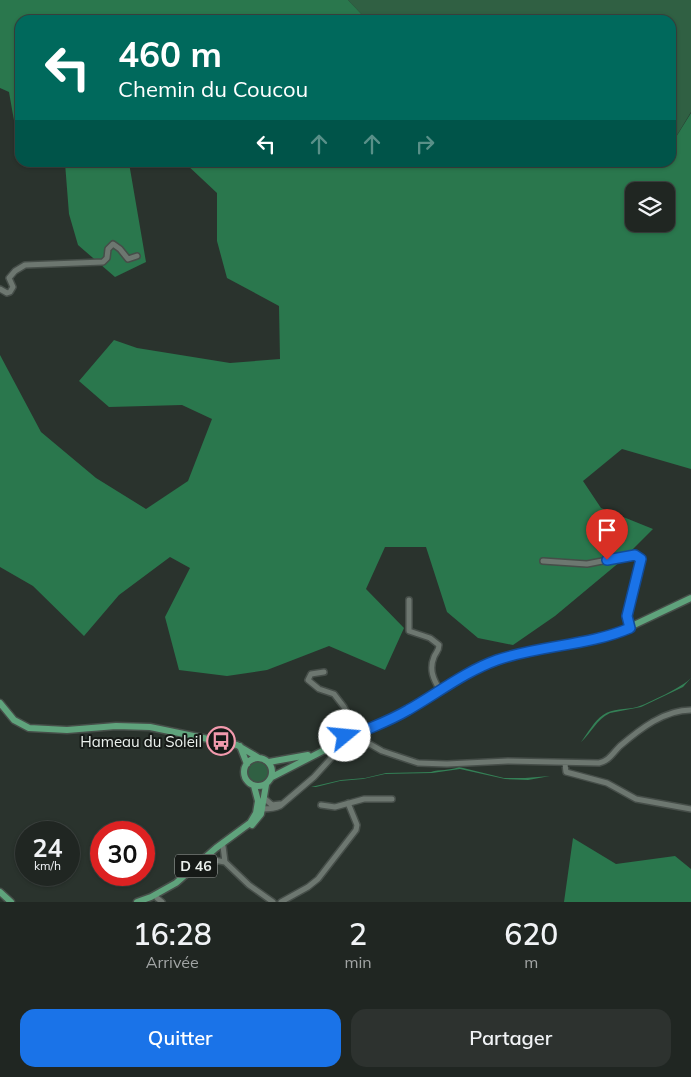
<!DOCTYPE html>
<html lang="fr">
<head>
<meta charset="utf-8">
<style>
  :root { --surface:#202622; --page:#2d322f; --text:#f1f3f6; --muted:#a2a5a5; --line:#3d4340; --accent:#1a73e8 }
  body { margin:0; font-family:Mulish,sans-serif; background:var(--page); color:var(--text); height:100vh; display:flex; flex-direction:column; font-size:19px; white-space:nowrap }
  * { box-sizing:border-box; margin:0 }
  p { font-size:16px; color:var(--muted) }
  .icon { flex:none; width:28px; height:28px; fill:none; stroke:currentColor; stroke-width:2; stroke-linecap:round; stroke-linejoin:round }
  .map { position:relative; height:902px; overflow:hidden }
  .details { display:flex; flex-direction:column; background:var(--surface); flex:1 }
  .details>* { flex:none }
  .guide { position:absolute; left:15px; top:15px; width:661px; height:152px; border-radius:15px; box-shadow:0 1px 4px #0004,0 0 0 1px var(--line); background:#00695c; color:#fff; overflow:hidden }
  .buttons { position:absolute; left:625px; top:182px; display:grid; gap:10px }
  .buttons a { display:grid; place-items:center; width:50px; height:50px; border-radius:10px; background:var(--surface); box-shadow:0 1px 4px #0004,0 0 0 1px var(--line); font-size:25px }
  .speed { position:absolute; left:15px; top:821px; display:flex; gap:10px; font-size:25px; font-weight:700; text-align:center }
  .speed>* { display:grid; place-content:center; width:65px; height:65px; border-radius:50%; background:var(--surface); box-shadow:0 1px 4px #0004,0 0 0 1px var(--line); line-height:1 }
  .speed small { font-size:12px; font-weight:400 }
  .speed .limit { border:8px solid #d22; background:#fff; color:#111 }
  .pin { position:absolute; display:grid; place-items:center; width:42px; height:42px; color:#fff; margin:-51px -21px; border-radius:50% 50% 50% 0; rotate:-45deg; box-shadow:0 0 5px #0007 }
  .pin .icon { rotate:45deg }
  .me { position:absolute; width:55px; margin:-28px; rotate:73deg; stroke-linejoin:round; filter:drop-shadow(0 0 4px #0008) }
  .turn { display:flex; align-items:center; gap:18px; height:105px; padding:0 20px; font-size:22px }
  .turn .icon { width:65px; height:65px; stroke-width:2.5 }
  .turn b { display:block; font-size:35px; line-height:42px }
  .lanes { display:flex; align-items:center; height:48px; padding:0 20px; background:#0003; justify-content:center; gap:25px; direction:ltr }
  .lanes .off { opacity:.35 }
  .eta { display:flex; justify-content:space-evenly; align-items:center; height:85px; text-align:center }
  .eta b { font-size:30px; font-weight:600; line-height:35px }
  .button { display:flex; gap:10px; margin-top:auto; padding:10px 20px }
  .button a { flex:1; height:58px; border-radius:15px; background:var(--accent); color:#fff; font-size:20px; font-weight:600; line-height:58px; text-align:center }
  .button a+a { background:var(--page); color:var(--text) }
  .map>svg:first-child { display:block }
  .green { fill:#306043 }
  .forest { fill:#2a774d; fill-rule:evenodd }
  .water { fill:#348056 }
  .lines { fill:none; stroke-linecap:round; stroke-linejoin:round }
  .minor-casing { stroke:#464e49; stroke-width:8 }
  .major-casing { stroke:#464e49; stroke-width:9 }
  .minor { stroke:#6d7770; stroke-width:5 }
  .major { stroke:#5fa37c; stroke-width:6 }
  .route-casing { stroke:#114b97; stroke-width:12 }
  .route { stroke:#1a73e8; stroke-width:9 }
  .labels { text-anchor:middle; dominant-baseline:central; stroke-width:4; stroke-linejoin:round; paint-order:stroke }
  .shield { fill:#161a17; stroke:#abb0ad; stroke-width:1 }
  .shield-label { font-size:14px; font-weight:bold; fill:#ebf1ed }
  .poi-label { font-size:15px; fill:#ebf1ed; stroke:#161a17; text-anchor:end }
</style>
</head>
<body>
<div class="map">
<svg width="691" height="902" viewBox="0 0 691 902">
  <rect width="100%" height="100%" fill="#2a332d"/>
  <path class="green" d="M 348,0 L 691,0 L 691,112 L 671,145 L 671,20 L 367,20 Z
    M246 772a12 12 0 1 1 24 0a12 12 0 1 1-24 0Z"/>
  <path class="forest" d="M 0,0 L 348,0 L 367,20 L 20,20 L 20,131 L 16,132 L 9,92 L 0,88 Z
    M 691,113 L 691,469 L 622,449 L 583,481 L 601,508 L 653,529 L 621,561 L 555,616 L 513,645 L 478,638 L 447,612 L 426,547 L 385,547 L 366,589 L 404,628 L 385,670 L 329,646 L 267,670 L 227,676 L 179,670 L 165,617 L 190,568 L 170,557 L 119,595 L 84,636 L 33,586 L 0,567 L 0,355 L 41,432 L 96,478 L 146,509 L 188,481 L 212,419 L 182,405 L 109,407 L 79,381 L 114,340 L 137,348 L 230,363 L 280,359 L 279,306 L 227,278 L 217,241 L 217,193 L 185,163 L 671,162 L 671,145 ZM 634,191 L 666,191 L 666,224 L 634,224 Z
    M 65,163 L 129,163 L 146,262 L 115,277 L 78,245 L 69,214 Z
    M 573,838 L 616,864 L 675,856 L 691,869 L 691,902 L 564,902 Z"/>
  <path class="water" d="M 691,678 L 683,687 L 641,707 L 610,713 C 596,720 592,732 581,742 C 588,733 594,721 603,715 C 613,708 625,710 637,707 C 647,704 684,686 691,678 Z
    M 459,767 L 504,778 L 525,778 L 550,776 L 528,780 L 505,779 L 460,769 L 432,773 L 385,774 L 363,779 L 340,781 L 316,787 L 311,787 L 341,780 L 365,778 L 386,773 L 431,772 C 440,769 449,771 459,767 Z"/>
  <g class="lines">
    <defs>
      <path id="minor" d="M 0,289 L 7,293 L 10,292 L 13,287 L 9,278 L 15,271 L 25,265 L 103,262 L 107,258 L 108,249 L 113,244 L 120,249 L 128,259 L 137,256
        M 543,561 L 587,564 L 633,555 L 638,556 L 641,562 L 627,616 L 630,628
        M 409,600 L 409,631 L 430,638 L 439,645 C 439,651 436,652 434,657 C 429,669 433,679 440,690
        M 324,672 L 311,674 L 308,680 L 319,689 L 334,694 L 344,707 L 346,711 L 344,722 L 346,739
        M 565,764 L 566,772 L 607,783 L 636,799 L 691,809
        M 264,798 L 272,805 L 280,804
        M 321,805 L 335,807 L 364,799 L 392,799
        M 260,806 L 262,809 C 269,809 274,809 280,806 L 314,777 L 334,755 L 357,739 L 361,739 L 382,751 L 418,763 L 447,764 L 508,761 L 599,763 C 609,761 613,753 620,746 C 640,729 664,710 691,710
        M 223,846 L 225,862
        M 208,859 L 225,862
        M 225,862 L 249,885 L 273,902
        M 157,898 L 162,902
        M 281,902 L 308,887 L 318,879 L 356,830 L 357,825 L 348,803"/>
      <path id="major" d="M 0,703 L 14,720 L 29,728 L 67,730 L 116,726 L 150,727 L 237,745 L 259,758
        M 240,746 L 247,764
        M244 772a14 14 0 1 1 28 0a14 14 0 1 1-28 0Z
        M 269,762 L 308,755
        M 272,777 L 346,739 L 403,713 L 458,678 L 484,666 L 512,656 L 615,634 L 691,598
        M 252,825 L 261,814 L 266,785
        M 0,892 L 11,902
        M 137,902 L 151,897 L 176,883 L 216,848 L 250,823 L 256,813 L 258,801 L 254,786"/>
    </defs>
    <use href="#minor" class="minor-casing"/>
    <use href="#major" class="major-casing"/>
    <use href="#minor" class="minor"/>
    <use href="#major" class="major"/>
  </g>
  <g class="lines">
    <defs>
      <path id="route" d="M 345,736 L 346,739 C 366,729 388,722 408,710 C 438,693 464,672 497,660 C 541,645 588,646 630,628 L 627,616 L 641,559 L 635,555 L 607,560"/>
    </defs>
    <use href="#route" class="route-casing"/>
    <use href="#route" class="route"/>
  </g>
  <defs>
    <symbol id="bus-ring" viewBox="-11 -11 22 22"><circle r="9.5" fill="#161a17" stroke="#f29aad" stroke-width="1.5"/><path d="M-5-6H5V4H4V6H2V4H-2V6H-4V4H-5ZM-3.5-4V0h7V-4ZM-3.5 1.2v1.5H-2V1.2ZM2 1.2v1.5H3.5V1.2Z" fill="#f29aad"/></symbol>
  </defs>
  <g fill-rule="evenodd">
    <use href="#bus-ring" x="205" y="725" width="32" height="32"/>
  </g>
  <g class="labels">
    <rect class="shield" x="175" y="854.5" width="42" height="23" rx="4"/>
    <g class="shield-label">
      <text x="196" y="866">D 46</text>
    </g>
    <g class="poi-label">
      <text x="202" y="741">Hameau du Soleil</text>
    </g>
  </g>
</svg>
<div class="buttons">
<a><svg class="icon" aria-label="layers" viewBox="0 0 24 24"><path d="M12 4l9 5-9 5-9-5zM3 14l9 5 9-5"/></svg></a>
</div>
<div class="speed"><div>24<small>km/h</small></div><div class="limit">30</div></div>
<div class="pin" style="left:607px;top:560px;background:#d93025"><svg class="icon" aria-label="arrive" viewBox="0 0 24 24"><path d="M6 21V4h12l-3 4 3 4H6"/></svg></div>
<svg class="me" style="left:345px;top:736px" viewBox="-20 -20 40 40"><circle r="19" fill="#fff"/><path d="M0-13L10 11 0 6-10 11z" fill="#1a73e8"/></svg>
<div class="guide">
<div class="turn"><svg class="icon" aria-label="left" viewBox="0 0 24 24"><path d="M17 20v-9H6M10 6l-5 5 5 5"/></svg><div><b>460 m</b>Chemin du Coucou</div></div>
<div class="lanes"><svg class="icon" aria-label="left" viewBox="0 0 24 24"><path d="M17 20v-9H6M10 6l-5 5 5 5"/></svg><svg class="icon off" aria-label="ahead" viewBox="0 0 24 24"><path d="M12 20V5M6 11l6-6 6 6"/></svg><svg class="icon off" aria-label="ahead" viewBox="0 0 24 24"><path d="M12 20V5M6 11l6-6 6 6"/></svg><svg class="icon off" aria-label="right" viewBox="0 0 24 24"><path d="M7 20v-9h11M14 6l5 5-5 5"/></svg></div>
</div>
</div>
<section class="details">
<div class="eta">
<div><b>16:28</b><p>Arrivée</p></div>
<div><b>2</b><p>min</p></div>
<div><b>620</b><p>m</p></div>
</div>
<div class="button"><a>Quitter</a><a>Partager</a></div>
</section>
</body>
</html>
